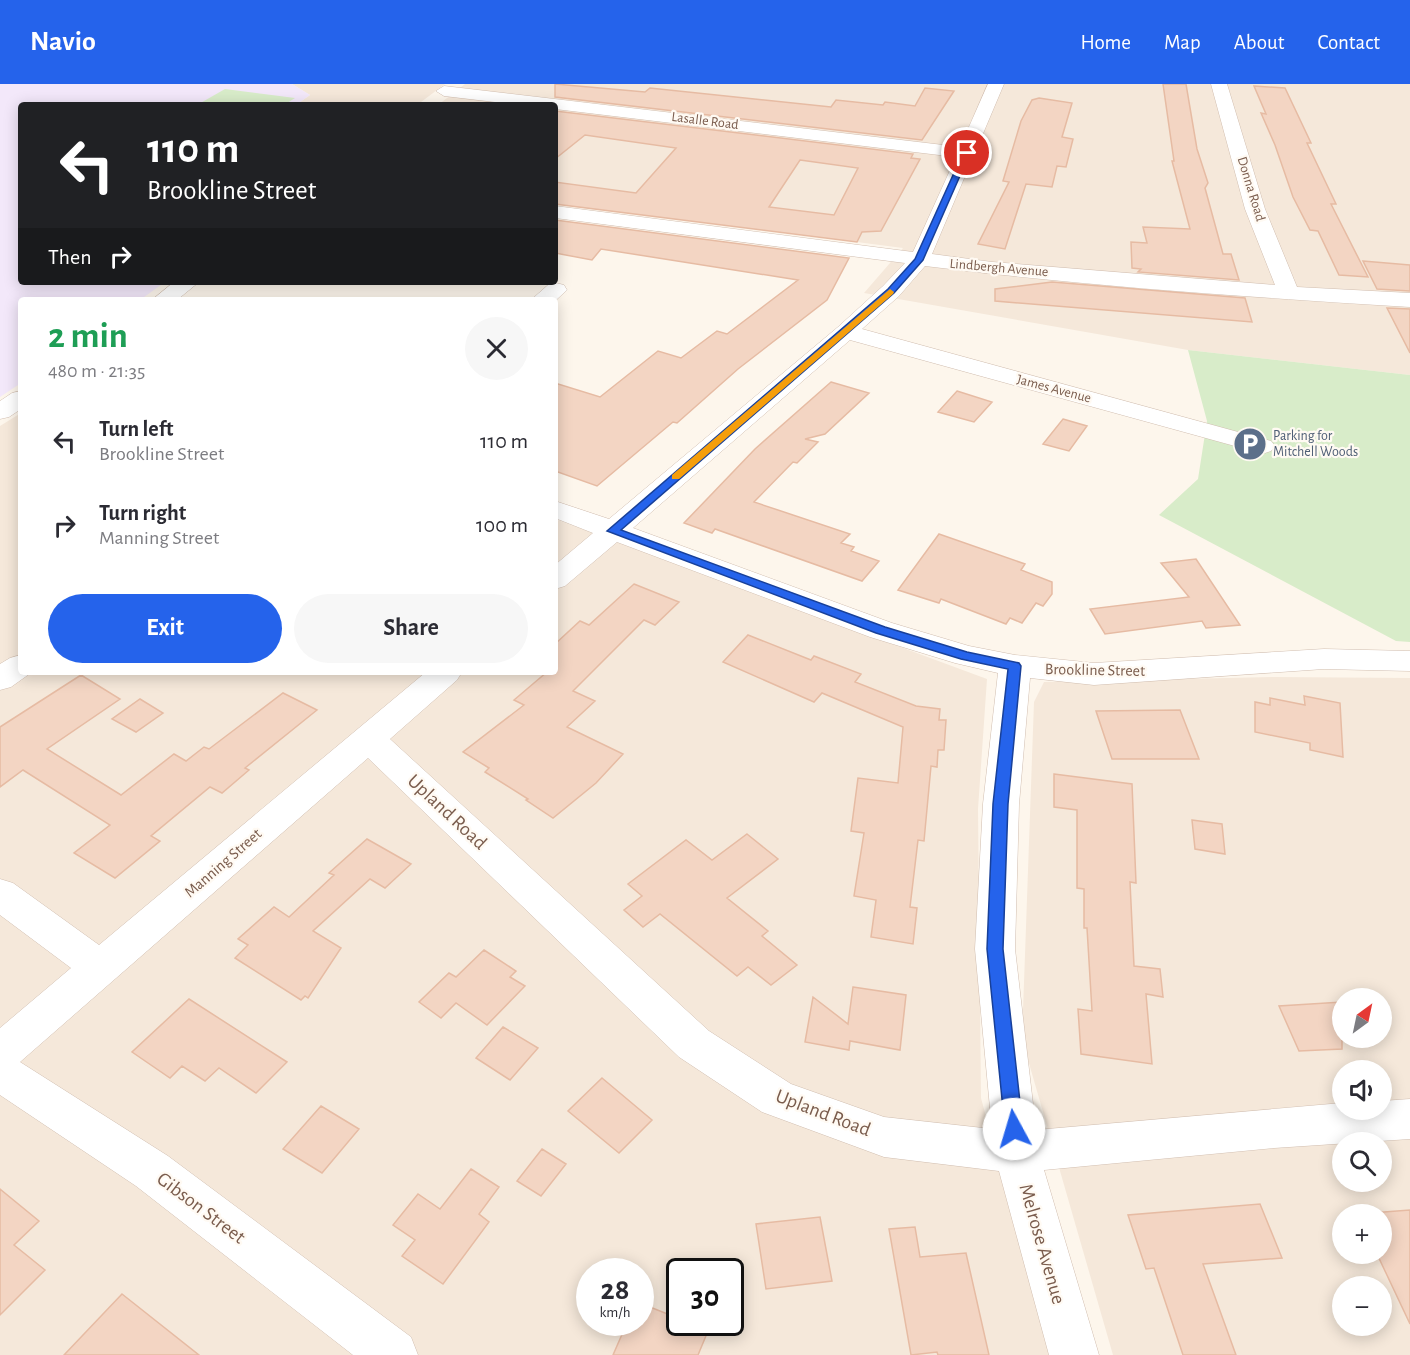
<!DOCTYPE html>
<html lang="en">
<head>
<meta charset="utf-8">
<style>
  :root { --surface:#fff; --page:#f7f7f7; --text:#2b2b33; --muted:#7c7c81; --accent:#2563eb }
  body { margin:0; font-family:"Alegreya Sans",sans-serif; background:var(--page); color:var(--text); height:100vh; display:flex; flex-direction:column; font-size:22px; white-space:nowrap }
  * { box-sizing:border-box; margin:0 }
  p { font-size:20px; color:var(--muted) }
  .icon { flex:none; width:33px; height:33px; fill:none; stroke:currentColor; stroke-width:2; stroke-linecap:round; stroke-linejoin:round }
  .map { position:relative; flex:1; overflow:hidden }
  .panel { position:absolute; left:18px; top:213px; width:540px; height:378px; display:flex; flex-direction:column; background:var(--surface); border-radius:6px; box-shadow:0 3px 15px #0003 }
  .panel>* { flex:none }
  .banner { position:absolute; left:18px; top:18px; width:540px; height:183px; border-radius:6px; box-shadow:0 3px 15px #0003; background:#202124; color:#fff; overflow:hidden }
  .needle { width:39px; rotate:33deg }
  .tools { position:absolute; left:1332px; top:904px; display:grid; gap:12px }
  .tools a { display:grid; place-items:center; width:60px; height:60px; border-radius:50%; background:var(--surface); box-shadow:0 3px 15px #0003; font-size:30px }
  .speed { position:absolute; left:576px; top:1174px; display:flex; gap:12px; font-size:30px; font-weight:700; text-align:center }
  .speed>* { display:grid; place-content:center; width:78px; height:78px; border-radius:50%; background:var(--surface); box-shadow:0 3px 15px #0003; line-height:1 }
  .speed small { font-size:15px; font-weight:400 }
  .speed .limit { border:3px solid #111; border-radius:9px; background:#fff; color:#111 }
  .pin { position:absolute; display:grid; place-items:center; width:51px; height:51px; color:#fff; margin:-26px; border:3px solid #fff; border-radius:50%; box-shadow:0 2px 6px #0007 }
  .me { position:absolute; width:66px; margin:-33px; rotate:354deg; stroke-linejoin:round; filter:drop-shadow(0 0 4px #0008) }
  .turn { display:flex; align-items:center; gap:21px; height:126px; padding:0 30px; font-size:27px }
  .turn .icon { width:78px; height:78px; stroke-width:2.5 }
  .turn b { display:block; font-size:42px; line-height:51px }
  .then { display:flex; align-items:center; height:57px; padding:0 30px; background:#0003; gap:12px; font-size:22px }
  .round { display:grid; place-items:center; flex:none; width:63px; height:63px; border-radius:32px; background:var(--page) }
  .head { display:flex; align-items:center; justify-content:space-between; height:102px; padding:0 30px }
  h1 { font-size:36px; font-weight:700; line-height:45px; color:#1e9e55 }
  .button { display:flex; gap:12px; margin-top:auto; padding:12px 30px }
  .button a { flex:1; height:69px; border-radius:36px; background:var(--accent); color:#fff; font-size:24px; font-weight:700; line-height:69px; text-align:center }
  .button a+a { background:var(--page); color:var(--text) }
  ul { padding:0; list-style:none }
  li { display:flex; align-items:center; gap:18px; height:84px; padding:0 30px }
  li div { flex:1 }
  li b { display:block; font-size:22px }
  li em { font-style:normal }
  header { display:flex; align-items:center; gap:36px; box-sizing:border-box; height:84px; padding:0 30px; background:var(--accent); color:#fff }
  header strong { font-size:28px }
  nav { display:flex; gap:33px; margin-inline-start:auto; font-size:21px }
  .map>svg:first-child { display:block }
  .residential { fill:#f5e8da; fill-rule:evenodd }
  .education { fill:#f3e8fa }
  .green { fill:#d8ecc9 }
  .building { fill:#f3d5c3; stroke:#e6bba3; stroke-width:1.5; fill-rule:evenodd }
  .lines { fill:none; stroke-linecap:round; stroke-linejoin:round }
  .minor-casing { stroke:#d1beb0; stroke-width:1 }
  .minor { fill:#fff; fill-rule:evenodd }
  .route { fill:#2563eb; stroke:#184099; stroke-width:1.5 }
  .slow { fill:#f59e0b }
  .labels { text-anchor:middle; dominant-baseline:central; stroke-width:4.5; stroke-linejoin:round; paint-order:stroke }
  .far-street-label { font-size:14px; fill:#7a5c4d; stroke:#fffaf3 }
  .far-service-label { font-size:14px; fill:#4e5e75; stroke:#fffaf3; text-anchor:start }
  .street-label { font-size:16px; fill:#7a5c4d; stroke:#fffaf3 }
  .near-street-label { font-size:20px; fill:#7a5c4d; stroke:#fffaf3 }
</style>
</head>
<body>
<header>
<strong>Navio</strong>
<nav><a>Home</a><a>Map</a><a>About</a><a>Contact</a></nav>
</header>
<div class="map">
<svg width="1410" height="1271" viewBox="0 0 1410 1271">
  <rect width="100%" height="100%" fill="#fdf6ec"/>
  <path class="residential" d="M 292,0 L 445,0 L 417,21 L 296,21 L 310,11 Z
    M 465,0 L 1410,0 L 1410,291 L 1188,266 L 864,209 L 903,164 L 555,119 L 555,21 L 438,21 Z
    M 21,329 L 21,588 L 555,588 L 555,435 L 987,595 L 978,725 L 981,1014 L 1050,1271 L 0,1271 L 0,342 ZM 590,1188 L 640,1188 L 640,1239 L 590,1239 ZM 680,1188 L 730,1188 L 730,1239 L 680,1239 Z
    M 1275,593 L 1410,594 L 1410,1271 L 1113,1271 L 1022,955 L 1034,618 L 1044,598 ZM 1342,915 L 1382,915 L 1382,954 L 1342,954 ZM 1342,987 L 1382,987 L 1382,1026 L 1342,1026 ZM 1342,1059 L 1382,1059 L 1382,1098 L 1342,1098 ZM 1342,1131 L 1382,1131 L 1382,1170 L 1342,1170 ZM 1342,1203 L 1382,1203 L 1382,1242 L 1342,1242 Z"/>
  <path class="education" d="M 0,0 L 292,0 L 310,11 L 296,21 L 21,21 L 21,198 L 165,198 L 140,216 L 21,216 L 21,299 L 0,313 Z"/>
  <path class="green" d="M 225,5 L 295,14 L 284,21 L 197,21 Z
    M 1188,266 L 1410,291 L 1410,558 L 1396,557 L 1159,431 L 1198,395 L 1207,337 Z"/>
  <path class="building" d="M 555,0 L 645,8 L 650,4 L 831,23 L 836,16 L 883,21 L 885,18 L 915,22 L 925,4 L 954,7 L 922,56 L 555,13 Z
    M 1163,0 L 1186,0 L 1197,65 L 1208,99 L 1205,104 L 1223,170 L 1231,170 L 1239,196 L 1138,188 L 1141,185 L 1132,184 L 1131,158 L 1147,159 L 1143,143 L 1190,145 L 1172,77 L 1174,77 Z
    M 1254,2 L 1285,4 L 1311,59 L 1307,59 L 1336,120 L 1331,120 L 1368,193 L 1339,191 L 1318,147 L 1310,146 L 1293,113 L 1275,61 L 1261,29 L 1266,30 Z
    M 1039,14 L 1072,19 L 1062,53 L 1073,55 L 1066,83 L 1057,82 L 1052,103 L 1026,100 L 1005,165 L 978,160 L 1009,98 L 1003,97 L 1021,37 L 1032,16 Z
    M 555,27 L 913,70 L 911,74 L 920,75 L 881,147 L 862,148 L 857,158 L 555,120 L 555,98 L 636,109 L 676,64 L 585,51 L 555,75 ZM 800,76 L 858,84 L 834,131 L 769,123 Z
    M 555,136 L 849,174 L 827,216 L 738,285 L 677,339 L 673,338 L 667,343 L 597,402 L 555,387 L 555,299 L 600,313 L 658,267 L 681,274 L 717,247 L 727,250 L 798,196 L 601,165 L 592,176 L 555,169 Z
    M 1363,177 L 1410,181 L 1410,207 L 1377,205 Z
    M 1052,198 L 1245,214 L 1252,238 L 995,217 L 995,205 Z
    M 1387,224 L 1410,225 L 1410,269 Z
    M 831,298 L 869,309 L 825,350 L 805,355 L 818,358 L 797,379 L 793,378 L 754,418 L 850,450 L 841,459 L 854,463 L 851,467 L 879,477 L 862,497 L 715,445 L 712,449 L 684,439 L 755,365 Z
    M 957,307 L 992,318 L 974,338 L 938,328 Z
    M 1063,335 L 1087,342 L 1069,367 L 1043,360 Z
    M 939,450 L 1025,480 L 1021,486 L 1052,498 L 1052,510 L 1043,522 L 1036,519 L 1022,539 L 1010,534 L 1006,540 L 941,515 L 939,519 L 898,506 Z
    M 1196,475 L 1240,541 L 1206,544 L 1202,537 L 1105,550 L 1090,525 L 1189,513 L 1161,479 Z
    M 634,500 L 679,518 L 655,541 L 644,536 L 573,607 L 595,617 L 567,643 L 623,670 L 596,699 L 553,734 L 526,716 L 528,715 L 485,688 L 489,684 L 463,668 L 524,621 L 514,616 L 547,588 L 555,588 L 555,560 L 580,537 L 589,541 Z
    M 748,551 L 811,576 L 814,572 L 861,590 L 855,598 L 916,622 L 940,625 L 939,636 L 946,636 L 944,666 L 938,666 L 937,683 L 931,682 L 924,757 L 918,756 L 910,823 L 917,824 L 913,860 L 871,853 L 876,816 L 854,812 L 864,749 L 851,747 L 858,694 L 898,699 L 903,643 L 822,609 L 814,618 L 723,578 Z
    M 81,591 L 120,615 L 47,665 L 121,711 L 174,670 L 186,677 L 204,663 L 209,665 L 283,609 L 317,626 L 245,684 L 249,686 L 222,709 L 210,703 L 151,752 L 160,757 L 115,794 L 74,769 L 110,741 L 23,686 L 0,703 L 0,643 Z
    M 1304,612 L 1340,619 L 1343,673 L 1310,666 L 1310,659 L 1255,648 L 1255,618 L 1270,621 L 1270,614 L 1305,621 Z
    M 140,615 L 163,629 L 136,648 L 112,635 Z
    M 1180,626 L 1199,675 L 1112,675 L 1096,627 Z
    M 1054,690 L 1132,700 L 1136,799 L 1130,798 L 1134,882 L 1160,885 L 1163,913 L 1146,910 L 1152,980 L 1081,970 L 1078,925 L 1092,927 L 1087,844 L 1084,844 L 1084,805 L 1077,804 L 1077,726 L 1054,723 Z
    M 1192,736 L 1222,740 L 1225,770 L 1195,765 Z
    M 747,750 L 778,775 L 727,814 L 768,847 L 762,852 L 797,881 L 771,901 L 748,883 L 737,892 L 660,830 L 643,843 L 624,826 L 642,812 L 628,800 L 686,756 L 712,776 Z
    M 367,755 L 411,780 L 385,804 L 370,795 L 313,847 L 341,864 L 308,914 L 305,912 L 301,916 L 235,874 L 248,861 L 238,855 L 274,823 L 289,833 L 334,791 L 329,789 Z
    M 484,866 L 516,887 L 510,893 L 525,902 L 487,941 L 456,919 L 441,934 L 419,918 L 449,889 L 456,893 Z
    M 853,903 L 906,911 L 900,966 L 850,957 L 849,966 L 805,958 L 813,913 L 848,940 Z
    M 189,915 L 287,978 L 256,1009 L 219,984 L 205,997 L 182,982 L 170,994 L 132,968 Z
    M 1342,918 L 1342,965 L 1299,967 L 1279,922 Z
    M 503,943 L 538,964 L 510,996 L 476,974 Z
    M 602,994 L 652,1036 L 619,1069 L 568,1027 Z
    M 321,1022 L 359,1045 L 322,1089 L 283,1065 Z
    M 542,1065 L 566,1080 L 541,1112 L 517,1097 Z
    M 471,1085 L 499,1103 L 479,1130 L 489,1138 L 443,1200 L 402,1172 L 415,1156 L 393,1141 L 418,1110 L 440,1125 Z
    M 0,1105 L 39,1137 L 14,1161 L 45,1186 L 0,1231 Z
    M 1260,1120 L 1282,1174 L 1203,1180 L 1236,1271 L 1183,1271 L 1154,1184 L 1146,1185 L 1128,1131 Z
    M 1410,1126 L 1410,1240 L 1377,1170 L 1382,1170 L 1382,1131 L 1358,1130 Z
    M 820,1133 L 832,1197 L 766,1205 L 756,1140 Z
    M 915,1143 L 920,1173 L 966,1169 L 989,1271 L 938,1271 L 937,1268 L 911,1271 L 889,1145 Z
    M 122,1210 L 199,1271 L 64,1271 Z
    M 640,1219 L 680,1235 L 680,1239 L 689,1239 L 708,1247 L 698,1271 L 613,1271 L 627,1239 L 640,1239 Z"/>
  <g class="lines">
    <defs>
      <path id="minor" d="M 988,0 L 1004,0 L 932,170 L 992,178 L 1275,201 L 1245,125 L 1211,0 L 1227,0 L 1265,125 L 1297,203 L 1410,209 L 1410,223 C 1248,213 1086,202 925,182 L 899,212 L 862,245 L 1271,357 L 1275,362 L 1271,367 L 1262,370 L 1253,367 L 850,256 L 633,444 L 892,539 L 969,562 L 1015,571 L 1094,579 L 1324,565 L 1410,567 L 1410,587 L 1324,585 L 1094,601 L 1030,594 L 1019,720 L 1015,865 L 1036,1046 L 1342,1019 L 1342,1026 L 1382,1026 L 1382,1017 L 1410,1015 L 1410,1055 L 1274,1064 L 1044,1086 L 1099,1271 L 1049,1271 L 999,1087 L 884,1073 L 762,1028 L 679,973 L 368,674 L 20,978 L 168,1072 L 411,1253 L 418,1271 L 353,1271 L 136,1102 L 0,1011 L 0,944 L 71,884 L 0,831 L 0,795 L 13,799 L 99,861 L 426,588 L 462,588 L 457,596 L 390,655 L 709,947 L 791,1000 L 884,1033 L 992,1045 L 975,865 L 983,720 L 998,589 L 955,579 L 870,553 L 617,458 L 565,502 L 555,505 L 555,481 L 593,449 L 555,434 L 555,417 L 609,435 L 838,243 L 883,202 L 905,179 L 555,134 L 555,122 L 913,168 L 956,73 L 555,25 L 555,21 L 520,21 L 444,12 L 436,7 L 444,2 L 960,63 Z
        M 174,198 L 199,198 L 177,216 L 152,216 Z
        M 556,199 L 564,201 L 567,206 L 555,217 L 531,216 L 548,201 Z
        M 21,307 L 21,325 L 9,333 L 0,335 L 0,317 L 12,309 Z
        M 21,571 L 21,588 L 32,588 L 11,603 L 0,606 L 0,580 L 10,574 Z"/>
    </defs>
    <use href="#minor" class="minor-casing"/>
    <use href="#minor" class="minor"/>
  </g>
  <path class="route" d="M 967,67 L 970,69 L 923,176 L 894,209 L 621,446 L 885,543 L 967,568 L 1019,579 L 1021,582 L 1008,720 L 1003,865 L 1023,1045 L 1020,1051 L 1014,1053 L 1007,1051 L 1005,1045 L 987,865 L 993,720 L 1008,585 L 961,575 L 876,549 L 607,447 L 888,205 L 915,175 L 963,69 Z"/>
  <path class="slow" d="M 890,205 L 894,208 L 893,210 L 679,395 L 672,395 L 672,391 Z"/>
  <defs>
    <symbol id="parking-disc" viewBox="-11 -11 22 22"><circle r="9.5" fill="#5c6f8a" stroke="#fffaf3"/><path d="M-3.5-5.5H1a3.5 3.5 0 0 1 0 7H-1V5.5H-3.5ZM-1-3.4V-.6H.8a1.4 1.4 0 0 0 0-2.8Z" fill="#fff"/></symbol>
  </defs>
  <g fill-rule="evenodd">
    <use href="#parking-disc" x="1231" y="341" width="38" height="38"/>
  </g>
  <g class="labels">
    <g class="far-street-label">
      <text transform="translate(705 37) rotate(7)">Lasalle Road</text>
      <text transform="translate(1251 105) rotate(73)">Donna Road</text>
      <text transform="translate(999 184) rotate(5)">Lindbergh Avenue</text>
      <text transform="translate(1054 305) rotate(15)">James Avenue</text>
    </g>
    <g class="far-service-label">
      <text x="1273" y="352">Parking for<tspan x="1273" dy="16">Mitchell Woods</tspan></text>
    </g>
    <g class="street-label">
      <text transform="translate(1095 586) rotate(1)">Brookline Street</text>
      <text transform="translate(223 779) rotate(-41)">Manning Street</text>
    </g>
    <g class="near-street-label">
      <text transform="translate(447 728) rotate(43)">Upland Road</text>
      <text transform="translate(823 1029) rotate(21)">Upland Road</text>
      <text transform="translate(201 1124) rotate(37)">Gibson Street</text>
      <text transform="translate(1042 1160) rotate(74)">Melrose Avenue</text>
    </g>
  </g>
</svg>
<div class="tools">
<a><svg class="needle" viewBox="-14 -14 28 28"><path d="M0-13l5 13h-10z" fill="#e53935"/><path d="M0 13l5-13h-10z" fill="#7c7c81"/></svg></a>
<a><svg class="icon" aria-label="sound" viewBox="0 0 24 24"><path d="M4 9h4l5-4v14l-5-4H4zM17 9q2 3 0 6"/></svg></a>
<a><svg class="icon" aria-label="search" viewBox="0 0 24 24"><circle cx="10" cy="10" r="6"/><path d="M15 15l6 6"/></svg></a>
<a>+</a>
<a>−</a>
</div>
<div class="speed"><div>28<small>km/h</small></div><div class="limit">30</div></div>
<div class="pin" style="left:967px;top:69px;background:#d93025"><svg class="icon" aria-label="arrive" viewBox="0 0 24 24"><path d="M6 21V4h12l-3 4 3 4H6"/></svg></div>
<svg class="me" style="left:1014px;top:1045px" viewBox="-20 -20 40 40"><circle r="19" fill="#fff"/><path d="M0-13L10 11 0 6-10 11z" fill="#2563eb"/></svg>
<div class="banner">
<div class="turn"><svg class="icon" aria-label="left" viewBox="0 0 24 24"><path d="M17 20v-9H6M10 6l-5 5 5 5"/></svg><div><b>110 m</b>Brookline Street</div></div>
<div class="then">Then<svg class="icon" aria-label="right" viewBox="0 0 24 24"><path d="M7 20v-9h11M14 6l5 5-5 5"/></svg></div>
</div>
<section class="panel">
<div class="head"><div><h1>2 min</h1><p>480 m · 21:35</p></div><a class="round"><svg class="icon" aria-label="close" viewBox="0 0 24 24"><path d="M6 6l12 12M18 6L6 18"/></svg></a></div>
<ul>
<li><svg class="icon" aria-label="left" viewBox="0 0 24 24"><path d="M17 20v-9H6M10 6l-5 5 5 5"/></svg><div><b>Turn left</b><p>Brookline Street</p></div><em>110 m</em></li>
<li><svg class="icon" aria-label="right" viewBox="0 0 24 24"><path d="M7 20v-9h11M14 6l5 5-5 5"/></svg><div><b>Turn right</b><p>Manning Street</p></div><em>100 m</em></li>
</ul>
<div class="button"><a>Exit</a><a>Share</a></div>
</section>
</div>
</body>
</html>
